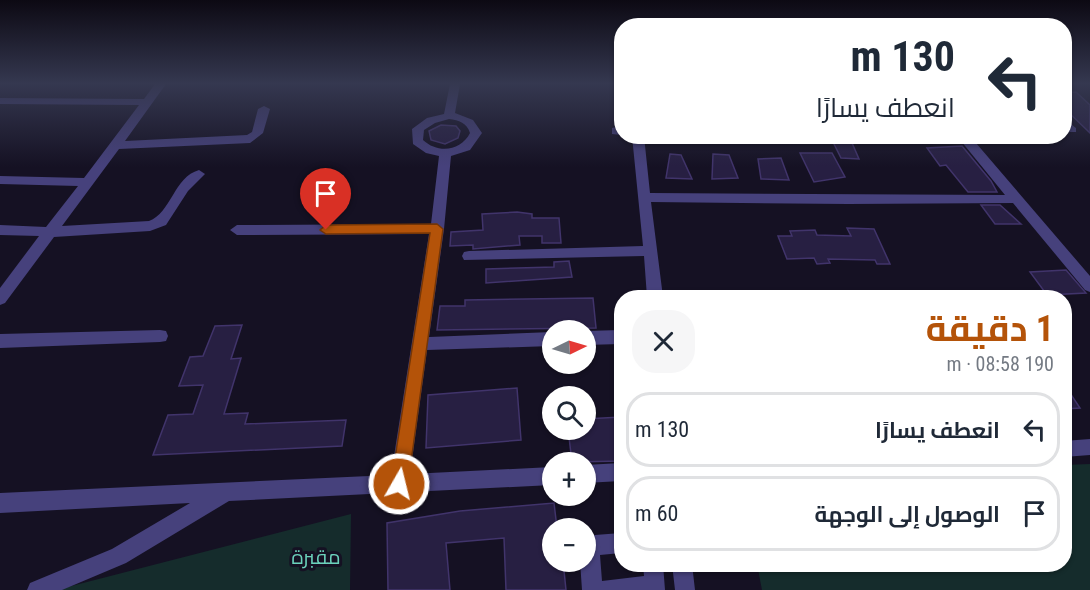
<!DOCTYPE html>
<html lang="ar">
<head>
<meta charset="utf-8">
<style>
  :root { --surface:#fff; --page:#f6f6f7; --text:#1f2937; --muted:#747a83; --line:#e0e1e3; --accent:#b45309 }
  body { margin:0; font-family:"Roboto Condensed",Cairo,sans-serif; background:var(--page); color:var(--text); direction:rtl; height:100vh; display:flex; flex-direction:column; font-size:22px; white-space:nowrap }
  * { box-sizing:border-box; margin:0 }
  p { font-size:20px; color:var(--muted) }
  .icon { flex:none; width:33px; height:33px; fill:none; stroke:currentColor; stroke-width:2; stroke-linecap:round; stroke-linejoin:round }
  .map { position:relative; flex:1; overflow:hidden; direction:ltr }
  .details { position:absolute; left:614px; top:290px; width:458px; height:282px; display:flex; flex-direction:column; background:var(--surface); border-radius:24px; box-shadow:0 2px 4px #0004; direction:rtl }
  .details>* { flex:none }
  .banner { position:absolute; left:614px; top:18px; width:458px; height:126px; border-radius:24px; box-shadow:0 2px 4px #0004; direction:rtl; background:#fff; color:var(--text); overflow:hidden }
  .needle { width:39px; rotate:85deg }
  .buttons { position:absolute; left:542px; top:320px; display:grid; gap:12px }
  .buttons a { display:grid; place-items:center; width:54px; height:54px; border-radius:50%; background:var(--surface); box-shadow:0 2px 4px #0004; font-size:30px }
  .pin { position:absolute; display:grid; place-items:center; width:51px; height:51px; color:#fff; margin:-62px -26px; border-radius:50% 50% 50% 0; rotate:-45deg; box-shadow:0 0 6px #0007 }
  .pin .icon { rotate:45deg }
  .me { position:absolute; width:66px; margin:-33px; rotate:8deg; stroke-linejoin:round; filter:drop-shadow(0 0 4px #0008) }
  .turn { display:flex; align-items:center; gap:21px; height:126px; padding:0 18px; font-size:27px }
  .turn .icon { width:78px; height:78px; stroke-width:2.5 }
  .turn b { display:block; font-size:42px; line-height:51px }
  .round { display:grid; place-items:center; flex:none; width:63px; height:63px; border-radius:24px; background:var(--page) }
  .summary { display:flex; align-items:center; justify-content:space-between; height:102px; padding:0 18px }
  h1 { font-size:36px; font-weight:700; line-height:45px; color:var(--accent) }
  ul { padding:0; list-style:none }
  li { display:flex; align-items:center; gap:18px; height:75px; margin:0 12px 9px; padding:0 6px; border:3px solid var(--line); border-radius:24px }
  li div { flex:1 }
  li b { display:block; font-size:22px }
  li em { font-style:normal }
  .map>svg:first-child { display:block }
  .green { fill:#152c2c }
  .building { fill:#271f42; stroke:#41346b; stroke-width:1.5 }
  .lines { fill:none; stroke-linecap:round; stroke-linejoin:round }
  .minor { fill:#46417c; fill-rule:evenodd }
  .route { fill:#b45309; stroke:#753606; stroke-width:1.5 }
  .labels { text-anchor:middle; dominant-baseline:central; stroke-width:6; stroke-linejoin:round; paint-order:stroke }
  .near-park-label { font-size:20px; fill:#6bd2bc; stroke:#151123 }
</style>
</head>
<body>
<div class="map">
<svg width="1090" height="590" viewBox="0 0 1090 590">
  <rect width="100%" height="100%" fill="#151123"/>
  <path class="green" d="M 1090,464 L 1090,590 L 762,590 L 757,564 L 1064,564 L 1064,465 Z
    M 351,514 L 350,590 L 56,590 Z"/>
  <path class="building" d="M 1076,92 L 1090,105 L 1090,133 L 1064,108 L 1064,93 Z
    M 441,125 L 456,126 L 460,131 L 458,138 L 445,144 L 431,140 L 429,131 Z
    M 830,136 L 849,136 L 859,159 L 841,158 Z
    M 962,146 L 991,181 L 997,192 L 968,192 L 946,165 L 940,166 L 927,148 Z
    M 800,153 L 832,153 L 845,177 L 814,182 Z
    M 670,154 L 681,155 L 692,179 L 666,178 Z
    M 713,154 L 729,155 L 738,178 L 712,179 Z
    M 781,158 L 789,180 L 761,179 L 758,159 Z
    M 981,205 L 1000,205 L 1021,224 L 995,224 Z
    M 517,212 L 532,214 L 532,218 L 559,218 L 561,243 L 542,243 L 542,236 L 519,236 L 520,245 L 473,249 L 473,245 L 450,246 L 451,232 L 483,230 L 482,214 Z
    M 847,228 L 874,229 L 890,264 L 877,264 L 875,260 L 828,259 L 830,263 L 817,264 L 814,258 L 787,259 L 778,236 L 792,236 L 790,231 L 815,230 L 817,235 L 851,236 Z
    M 569,261 L 572,277 L 486,283 L 486,269 L 554,267 L 554,262 Z
    M 1066,270 L 1086,293 L 1047,295 L 1030,272 Z
    M 593,298 L 596,328 L 437,330 L 440,306 L 465,306 L 465,300 Z
    M 242,325 L 231,359 L 241,358 L 224,414 L 248,413 L 245,424 L 346,420 L 342,446 L 153,455 L 168,415 L 193,414 L 203,385 L 179,386 L 190,357 L 203,356 L 215,326 Z
    M 1064,384 L 1080,408 L 1064,409 Z
    M 517,388 L 521,440 L 426,448 L 428,395 Z
    M 621,417 L 621,461 L 572,462 L 568,429 L 585,429 L 585,419 Z
    M 554,503 L 557,528 L 552,528 L 552,561 L 563,561 L 566,590 L 506,590 L 504,538 L 446,543 L 450,590 L 388,590 L 387,523 L 460,511 Z"/>
  <g class="lines">
    <path class="minor" d="M 155,84 L 166,84 L 125,141 L 247,135 L 252,132 L 258,109 L 264,106 L 270,109 L 263,133 L 250,143 L 119,149 L 62,226 L 149,221 C 171,213 174,177 199,170 L 205,174 L 188,191 L 166,225 L 150,231 L 54,237 L 5,303 L 0,305 L 0,288 L 39,236 L 0,235 L 0,225 L 46,227 L 78,186 L 0,184 L 0,176 L 84,178 L 139,105 L 0,104 L 0,98 L 144,99 Z
      M 450,84 L 460,84 L 455,113 L 473,120 L 482,133 L 470,150 L 451,156 L 444,229 L 429,337 L 552,332 L 552,346 L 427,350 L 410,474 L 552,467 L 552,485 L 229,501 L 126,563 L 62,590 L 27,590 L 30,583 L 112,549 L 190,503 L 0,513 L 0,493 L 391,475 L 429,234 L 237,235 L 230,230 L 237,225 L 431,224 L 439,156 L 426,153 L 413,144 L 412,129 L 427,118 L 444,114 ZM 449,119 C 459,120 467,123 470,133 C 461,151 438,154 423,140 L 424,130 L 435,123 Z
      M 1064,119 L 1076,128 L 1076,132 L 1068,132 L 1064,128 Z
      M 616,127 L 621,127 L 621,135 L 612,134 L 612,128 Z
      M 632,136 L 644,136 L 650,193 L 1005,195 L 957,136 L 970,136 L 1090,276 L 1090,292 L 1085,290 L 1013,203 L 848,204 L 651,202 L 663,297 L 647,297 L 644,256 L 464,260 L 462,256 L 464,252 L 469,251 L 643,246 Z
      M 160,330 L 166,331 L 168,336 L 166,341 L 160,342 L 0,348 L 0,334 Z
      M 621,330 L 621,344 L 585,345 L 585,331 Z
      M 1090,439 L 1090,455 L 1064,457 L 1064,441 Z
      M 621,463 L 621,481 L 585,483 L 585,465 Z
      M 621,533 L 621,553 L 600,555 L 602,581 L 644,576 L 643,564 L 663,564 L 665,590 L 582,590 L 580,561 L 585,561 L 585,542 L 595,535 Z
      M 672,564 L 692,564 L 695,590 L 675,590 Z"/>
  </g>
  <linearGradient id="sky" x2="0" y2="1"><stop stop-color="#0c0913"/><stop offset="0.5" stop-color="#353850"/><stop offset="1" stop-color="#353850" stop-opacity="0"/></linearGradient>
  <rect width="1090" height="167" fill="url(#sky)"/>
  <path class="route" d="M 437,224 L 443,229 L 408,484 L 405,490 L 399,492 L 393,490 L 391,484 L 430,233 L 326,234 L 320,230 L 326,225 Z"/>
  <g class="labels">
    <g class="near-park-label">
      <text x="316" y="557">مقبرة</text>
    </g>
  </g>
</svg>
<div class="buttons">
<a><svg class="needle" viewBox="-14 -14 28 28"><path d="M0-13l5 13h-10z" fill="#e53935"/><path d="M0 13l5-13h-10z" fill="#747a83"/></svg></a>
<a><svg class="icon" aria-label="search" viewBox="0 0 24 24"><circle cx="10" cy="10" r="6"/><path d="M15 15l6 6"/></svg></a>
<a>+</a>
<a>−</a>
</div>
<div class="pin" style="left:326px;top:230px;background:#d93025"><svg class="icon" aria-label="arrive" viewBox="0 0 24 24"><path d="M6 21V4h12l-3 4 3 4H6"/></svg></div>
<svg class="me" style="left:399px;top:484px" viewBox="-20 -20 40 40"><circle r="17" fill="#b45309" stroke="#fff" stroke-width="3"/><path d="M0-11L8 9 0 5-8 9z" fill="#fff"/></svg>
<div class="banner">
<div class="turn"><svg class="icon" aria-label="left" viewBox="0 0 24 24"><path d="M17 20v-9H6M10 6l-5 5 5 5"/></svg><div><b>130 m</b>انعطف يسارًا</div></div>
</div>
<section class="details">
<div class="summary"><div><h1>1 دقيقة</h1><p>190 m · 08:58</p></div><a class="round"><svg class="icon" aria-label="close" viewBox="0 0 24 24"><path d="M6 6l12 12M18 6L6 18"/></svg></a></div>
<ul>
<li><svg class="icon" aria-label="left" viewBox="0 0 24 24"><path d="M17 20v-9H6M10 6l-5 5 5 5"/></svg><div><b>انعطف يسارًا</b></div><em>130 m</em></li>
<li><svg class="icon" aria-label="arrive" viewBox="0 0 24 24"><path d="M6 21V4h12l-3 4 3 4H6"/></svg><div><b>الوصول إلى الوجهة</b></div><em>60 m</em></li>
</ul>
</section>
</div>
</body>
</html>
